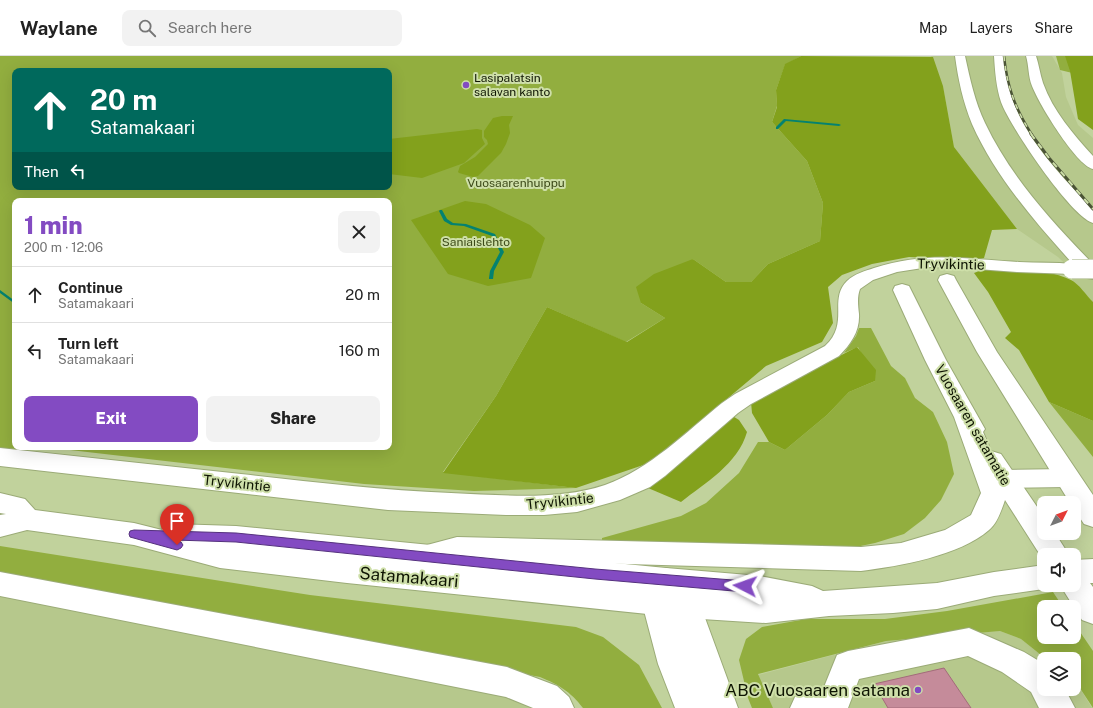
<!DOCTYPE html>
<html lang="en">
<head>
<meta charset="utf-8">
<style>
  :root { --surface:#fff; --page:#f2f2f2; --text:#222; --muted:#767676; --line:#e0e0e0; --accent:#834bc2 }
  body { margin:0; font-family:"Public Sans",sans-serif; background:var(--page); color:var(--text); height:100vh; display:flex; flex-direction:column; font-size:15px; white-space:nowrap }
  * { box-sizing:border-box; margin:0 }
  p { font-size:13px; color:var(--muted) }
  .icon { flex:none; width:22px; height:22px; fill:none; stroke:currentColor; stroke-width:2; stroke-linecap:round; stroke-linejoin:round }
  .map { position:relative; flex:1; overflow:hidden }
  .panel { position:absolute; left:12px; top:142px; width:380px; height:252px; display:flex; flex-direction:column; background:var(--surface); border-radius:8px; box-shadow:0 4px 16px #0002 }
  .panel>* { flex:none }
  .guide { position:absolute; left:12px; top:12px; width:380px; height:122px; border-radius:8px; box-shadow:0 4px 16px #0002; background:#00695c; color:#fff; overflow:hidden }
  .needle { width:26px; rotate:48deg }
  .fabs { position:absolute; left:1037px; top:440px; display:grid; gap:8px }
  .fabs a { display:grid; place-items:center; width:44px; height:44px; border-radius:8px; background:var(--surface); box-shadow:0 4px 16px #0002; font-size:20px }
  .pin { position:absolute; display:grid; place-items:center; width:34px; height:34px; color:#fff; margin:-41px -17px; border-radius:50% 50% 50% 0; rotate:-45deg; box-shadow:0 0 4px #0007 }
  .pin .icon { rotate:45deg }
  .me { position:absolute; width:44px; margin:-22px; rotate:274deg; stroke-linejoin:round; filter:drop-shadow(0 0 3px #0008) }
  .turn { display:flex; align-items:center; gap:14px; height:84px; padding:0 12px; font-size:18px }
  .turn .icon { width:52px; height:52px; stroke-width:2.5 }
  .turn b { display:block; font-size:28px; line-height:34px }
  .then { display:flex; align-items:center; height:38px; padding:0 12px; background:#0003; gap:8px; font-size:15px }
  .round { display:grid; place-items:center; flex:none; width:42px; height:42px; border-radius:8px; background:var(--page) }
  .head { display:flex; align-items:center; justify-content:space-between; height:68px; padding:0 12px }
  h1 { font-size:24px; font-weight:800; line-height:30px; color:var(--accent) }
  .button { display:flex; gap:8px; margin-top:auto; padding:8px 12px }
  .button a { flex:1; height:46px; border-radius:8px; background:var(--accent); color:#fff; font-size:16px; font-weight:800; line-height:46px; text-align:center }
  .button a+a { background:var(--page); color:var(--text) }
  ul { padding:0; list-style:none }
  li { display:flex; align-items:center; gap:12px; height:56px; padding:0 12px; border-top:1px solid var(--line) }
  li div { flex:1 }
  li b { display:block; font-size:15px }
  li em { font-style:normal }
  header { display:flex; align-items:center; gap:24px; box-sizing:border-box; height:56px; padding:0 20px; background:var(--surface); border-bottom:1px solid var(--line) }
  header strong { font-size:19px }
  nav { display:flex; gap:22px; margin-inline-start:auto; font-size:14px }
  .search { width:280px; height:36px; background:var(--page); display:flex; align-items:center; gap:10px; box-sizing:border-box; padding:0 14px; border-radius:8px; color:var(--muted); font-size:15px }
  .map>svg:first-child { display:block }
  .built { fill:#b6c88c }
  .green { fill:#92ae3f; fill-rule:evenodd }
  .forest { fill:#83a11c }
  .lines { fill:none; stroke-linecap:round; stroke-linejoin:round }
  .stream { fill:#048270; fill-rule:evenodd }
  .building { fill:#c58b9a; stroke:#a36b7a }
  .minor-casing { stroke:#9bab77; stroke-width:2 }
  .major-casing { stroke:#9bab77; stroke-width:2 }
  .highway-casing { stroke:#9bab77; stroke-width:2 }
  .minor { fill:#fff; fill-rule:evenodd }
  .major { fill:#fff; fill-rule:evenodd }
  .highway { fill:#fff; fill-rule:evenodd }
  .rail-far1-casing { stroke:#4b5436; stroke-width:2.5 }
  .rail-casing { stroke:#4b5436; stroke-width:3 }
  .rail-far1 { stroke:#cedfa9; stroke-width:1.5; stroke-dasharray:5; stroke-linecap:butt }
  .rail { stroke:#cedfa9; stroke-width:2; stroke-dasharray:6; stroke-linecap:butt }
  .minor-bridge-casing { stroke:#9bab77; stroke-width:20; stroke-linecap:butt }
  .minor-bridge { stroke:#fff; stroke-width:19 }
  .route { fill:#834bc2; stroke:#55317e }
  .poi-dot { fill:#834bc2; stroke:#cedfa9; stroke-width:1.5 }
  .labels { text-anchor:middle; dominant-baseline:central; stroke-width:4; stroke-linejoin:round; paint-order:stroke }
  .far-poi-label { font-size:12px; fill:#0e1402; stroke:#cedfa9; text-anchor:start }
  .far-park-label { font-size:12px; fill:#3c4918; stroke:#cedfa9 }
  .street-label { font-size:14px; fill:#0e1402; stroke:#cedfa9 }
  .near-street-label { font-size:17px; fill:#0e1402; stroke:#cedfa9 }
  .near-poi-label { font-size:17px; fill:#0e1402; stroke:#cedfa9; text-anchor:end }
</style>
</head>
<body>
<header>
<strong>Waylane</strong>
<div class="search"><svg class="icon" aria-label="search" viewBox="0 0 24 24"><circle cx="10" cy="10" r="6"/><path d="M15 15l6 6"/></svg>Search here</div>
<nav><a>Map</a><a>Layers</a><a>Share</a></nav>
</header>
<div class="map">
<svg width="1093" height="652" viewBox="0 0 1093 652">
  <rect width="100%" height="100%" fill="#c1d29c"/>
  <path class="built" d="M 931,0 L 1052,0 L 1062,17 L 1066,41 L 1078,69 L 1093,82 L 1093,246 L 1072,224 L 1075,217 L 1058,201 L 1017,173 L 964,107 L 954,91 L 943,30 Z
    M 0,539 L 501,637 L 531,652 L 0,652 Z
    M 1000,575 L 1021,583 L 1046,603 L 1044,603 L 1044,633 L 1074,633 L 1074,623 L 1092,652 L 773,652 L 758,619 L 886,585 Z"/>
  <path class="green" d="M 0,0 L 801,0 L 785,9 L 776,34 L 777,50 L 772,66 L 807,105 L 823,147 L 820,185 L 768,208 L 751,226 L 726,226 L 693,203 L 641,247 L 665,262 L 626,286 L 547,251 L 496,340 L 443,416 L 576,432 L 474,435 L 364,428 L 44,391 L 389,391 L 389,145 L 15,145 L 15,391 L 40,391 L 18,393 L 0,392 ZM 15,15 L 389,15 L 389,131 L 15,131 Z
    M 1056,0 L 1093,0 L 1093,22 L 1060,14 Z
    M 859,272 L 871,272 L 891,310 L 905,322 L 915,342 L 933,356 L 947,386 L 954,418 L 941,444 L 925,462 L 904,478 L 875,487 L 846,493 L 602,490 L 602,482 L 681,460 L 706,447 L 739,417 L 758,386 L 769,386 L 785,394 L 827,359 L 849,336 L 875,325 L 858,291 L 844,297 L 856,280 Z
    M 1049,346 L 1093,365 L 1093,401 Z
    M 0,490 L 310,539 L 576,571 L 603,581 L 639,609 L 662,652 L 583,652 C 570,635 559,629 540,621 L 0,521 Z
    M 1053,536 L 1063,551 L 1044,551 L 1044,581 L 1074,581 L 1074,567 L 1093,595 L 1093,652 L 1074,623 L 1074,603 L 1046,603 L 1021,583 L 1000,575 L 886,585 L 758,618 L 773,652 L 752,652 L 748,642 L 739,604 L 746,583 L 762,571 L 806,563 L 885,563 L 947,555 Z"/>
  <path class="forest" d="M 801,0 L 933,1 L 943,30 L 954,91 L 1017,173 L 992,174 L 984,202 L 976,204 L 909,201 L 872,208 L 842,219 L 828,231 L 833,267 L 822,286 L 766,310 L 652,406 L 576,432 L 443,417 L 496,340 L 547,251 L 627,286 L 665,262 L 641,247 L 636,231 L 654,218 L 693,203 L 726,226 L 751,226 L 768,208 L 820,185 L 823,147 L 807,105 L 772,66 L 777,51 L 776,34 L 785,8 Z
    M 1065,0 L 1093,0 L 1093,74 L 1078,63 L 1070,15 Z
    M 502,60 L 513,60 L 509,69 L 510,77 L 506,88 L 501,97 L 478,120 L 473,121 L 459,117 L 458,116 L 460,110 L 475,101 L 488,88 L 487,84 L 484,81 L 484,75 L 493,62 Z
    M 477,73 L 482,74 L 482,82 L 485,88 L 464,107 L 422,122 L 389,118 L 389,83 Z
    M 465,145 L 486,148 L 530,169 L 545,182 L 531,222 L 488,230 L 448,218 L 411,164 Z
    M 987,212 C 1012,214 1048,212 1071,224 C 1079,228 1086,239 1093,246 L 1093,365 L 1049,346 L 1019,294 L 1005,282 L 1011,276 L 988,236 L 974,217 Z
    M 857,291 L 876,314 L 875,325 L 849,336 L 827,359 L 785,394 L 769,386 L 752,357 L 751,346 Z
    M 731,359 L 739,364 L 747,376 C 738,408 705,427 681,446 L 648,432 Z"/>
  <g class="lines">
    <path class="stream" d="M 784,63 L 839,68 L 841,69 L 839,70 L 786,65 L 778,73 L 776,73 L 776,71 Z
      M 440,154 L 442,154 L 447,163 L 453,167 L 466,168 L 495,178 L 504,196 L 494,215 L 493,223 L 489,223 L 489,222 L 490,215 L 500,196 L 492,180 L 464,170 L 451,169 L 444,165 L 439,155 Z
      M 0,234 L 15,245 L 15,248 L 0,237 Z"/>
  </g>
  <path class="building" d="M 944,612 L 971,652 L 888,652 L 874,628 Z"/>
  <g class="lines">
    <defs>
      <path id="minor" d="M 955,0 L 965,0 C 970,23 975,46 985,67 C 1010,120 1052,166 1093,208 L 1093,223 L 1087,222 L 1080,215 L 1078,217 L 1072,218 L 1017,216 L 964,212 L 929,211 L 897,216 L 873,224 L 860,233 C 857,241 858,249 859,258 C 860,275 851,288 839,300 L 751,348 L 738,357 L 665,420 L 650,431 L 620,444 L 577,456 L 544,459 L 506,459 L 388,454 L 0,410 L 0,392 C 80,401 160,409 241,418 C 311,426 380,434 451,437 C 502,439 557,445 605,429 C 650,413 686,376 722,347 L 735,338 L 825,290 C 850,267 828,244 847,225 C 854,218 865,215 874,212 C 926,195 966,203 1019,206 C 1037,207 1055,206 1073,208 C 1035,166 995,120 972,68 C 963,46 958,23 955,0 Z
        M 994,0 L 1004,0 C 1006,15 1008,31 1013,45 C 1028,86 1063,122 1093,153 L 1093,167 C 1071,161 1009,69 1001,46 C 996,31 995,15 994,0 Z
        M 1026,0 L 1036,0 C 1039,9 1040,18 1043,27 C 1053,55 1073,78 1093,100 L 1093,113 C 1076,109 1039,48 1032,30 C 1028,20 1029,10 1026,0 Z
        M 1066,413 L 1075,415 L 1079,422 L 1075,429 L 1066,431 L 1003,432 L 994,430 L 990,423 L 994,416 L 1003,414 Z
        M 0,516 L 507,611 L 557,630 L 569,641 L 574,652 L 533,652 L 506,641 L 0,540 Z
        M 664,519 L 686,527 L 697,540 L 738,652 L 675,652 L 658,608 L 642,547 L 654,522 Z
        M 969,572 L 1024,596 L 1044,608 L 1044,633 L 1065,633 L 1075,652 L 1039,652 L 1031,636 L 1002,616 L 968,600 L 859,623 L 848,652 L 790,652 L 795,641 L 824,631 L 837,599 L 848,595 Z"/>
      <path id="major" d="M 0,437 L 25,443 L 35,454 L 134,467 L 162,474 L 163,471 L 173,468 L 236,470 L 666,512 L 676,515 L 680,524 L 676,533 L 671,535 L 686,536 L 697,540 L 701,549 L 697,558 L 686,562 L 347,527 L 220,512 L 134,489 L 27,474 L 0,481 L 0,459 L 6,458 L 0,457 Z"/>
      <path id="highway" d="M 947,218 L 954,220 L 956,224 L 997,296 L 1093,439 L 1093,471 L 1084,468 L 1074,453 L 1074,447 L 1070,447 L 977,296 L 938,224 L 940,220 Z
        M 902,228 L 909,230 L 946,304 L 985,373 L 983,376 L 991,395 L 1001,398 L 1044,461 L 1044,477 L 1055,477 L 1069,499 L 1044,499 L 1044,505 L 1005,444 C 1002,453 997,468 989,474 C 959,500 900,510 861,515 L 457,503 L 422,513 L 412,509 L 408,501 L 412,493 L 457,481 L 861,491 L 901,487 L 945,474 L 971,459 L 981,437 L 954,361 L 925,304 L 893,234 L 895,230 Z
        M 1093,503 L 1093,527 L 1090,527 L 1093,531 L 1093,568 L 1082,564 L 1060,529 L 1074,529 L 1074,504 Z
        M 1044,509 L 1044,529 L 1054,529 L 1044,533 L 994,540 L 937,553 L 893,557 L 829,560 L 766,567 L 686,562 L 675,558 L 671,549 L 675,540 L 682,538 L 666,536 L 656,533 L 652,524 L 656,515 L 666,512 L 760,520 L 812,530 L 823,535 L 937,527 L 994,516 Z"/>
    </defs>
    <use href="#minor" class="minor-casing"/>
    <use href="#major" class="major-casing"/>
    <use href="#highway" class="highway-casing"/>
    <use href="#minor" class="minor"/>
    <use href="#major" class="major"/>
    <use href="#highway" class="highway"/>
    <defs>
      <path id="rail-far1" d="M 1004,0 C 1007,31 1015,52 1032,79"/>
      <path id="rail" d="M 1031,78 L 1049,102 L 1093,153"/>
    </defs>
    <use href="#rail-far1" class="rail-far1-casing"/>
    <use href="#rail" class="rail-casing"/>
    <use href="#rail-far1" class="rail-far1"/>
    <use href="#rail" class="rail"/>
    <defs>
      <path id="minor-bridge" d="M 1072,213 L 1093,213"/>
    </defs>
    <use href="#minor-bridge" class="minor-bridge-casing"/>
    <use href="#minor-bridge" class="minor-bridge"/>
  </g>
  <path class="route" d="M 134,474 L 236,477 L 595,513 L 745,525 L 749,527 L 751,530 L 749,534 L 745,536 L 595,523 L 236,486 L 175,484 L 181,486 L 183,489 L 181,492 L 177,494 L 130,481 L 129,478 L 130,475 Z"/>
  <g class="poi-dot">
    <circle cx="466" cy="29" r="4"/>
    <circle cx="918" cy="634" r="4"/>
  </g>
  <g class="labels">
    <g class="far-poi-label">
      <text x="474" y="22">Lasipalatsin<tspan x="474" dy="14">salavan kanto</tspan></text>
    </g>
    <g class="far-park-label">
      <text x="516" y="127">Vuosaarenhuippu</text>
      <text x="476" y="186">Saniaislehto</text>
    </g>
    <g class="street-label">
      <text transform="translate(951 208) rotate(1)">Tryvikintie</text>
      <text transform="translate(973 369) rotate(60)">Vuosaaren satamatie</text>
      <text transform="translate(237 427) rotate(6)">Tryvikintie</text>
      <text transform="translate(560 445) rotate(-6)">Tryvikintie</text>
    </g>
    <g class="near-street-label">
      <text transform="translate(409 521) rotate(5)">Satamakaari</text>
    </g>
    <g class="near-poi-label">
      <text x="910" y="634">ABC Vuosaaren satama</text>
    </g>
  </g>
</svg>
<div class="fabs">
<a><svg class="needle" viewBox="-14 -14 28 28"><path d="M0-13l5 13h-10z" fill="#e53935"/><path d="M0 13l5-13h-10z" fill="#767676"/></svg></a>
<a><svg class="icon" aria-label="sound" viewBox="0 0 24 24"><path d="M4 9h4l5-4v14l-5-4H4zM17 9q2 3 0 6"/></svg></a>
<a><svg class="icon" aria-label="search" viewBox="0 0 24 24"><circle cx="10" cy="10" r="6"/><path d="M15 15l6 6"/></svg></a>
<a><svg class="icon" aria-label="layers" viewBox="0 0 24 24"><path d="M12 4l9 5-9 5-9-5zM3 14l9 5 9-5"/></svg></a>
</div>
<div class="pin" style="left:177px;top:489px;background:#d93025"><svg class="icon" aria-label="arrive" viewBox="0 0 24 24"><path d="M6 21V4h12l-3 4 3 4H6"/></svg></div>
<svg class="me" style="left:745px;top:530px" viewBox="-20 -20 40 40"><path d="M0-17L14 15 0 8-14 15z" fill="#834bc2" stroke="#fff" stroke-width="4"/></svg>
<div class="guide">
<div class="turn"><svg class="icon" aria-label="ahead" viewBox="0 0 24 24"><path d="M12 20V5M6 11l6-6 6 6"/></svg><div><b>20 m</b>Satamakaari</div></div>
<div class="then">Then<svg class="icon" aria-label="left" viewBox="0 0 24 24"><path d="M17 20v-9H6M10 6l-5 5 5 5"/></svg></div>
</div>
<section class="panel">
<div class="head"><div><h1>1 min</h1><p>200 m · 12:06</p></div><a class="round"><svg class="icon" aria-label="close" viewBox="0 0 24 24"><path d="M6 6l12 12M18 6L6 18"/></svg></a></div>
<ul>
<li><svg class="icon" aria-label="ahead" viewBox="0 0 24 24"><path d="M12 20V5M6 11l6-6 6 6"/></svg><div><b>Continue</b><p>Satamakaari</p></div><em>20 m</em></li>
<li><svg class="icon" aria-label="left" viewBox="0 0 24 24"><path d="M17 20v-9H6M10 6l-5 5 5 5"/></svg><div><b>Turn left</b><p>Satamakaari</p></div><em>160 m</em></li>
</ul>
<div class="button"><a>Exit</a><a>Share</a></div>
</section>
</div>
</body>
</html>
